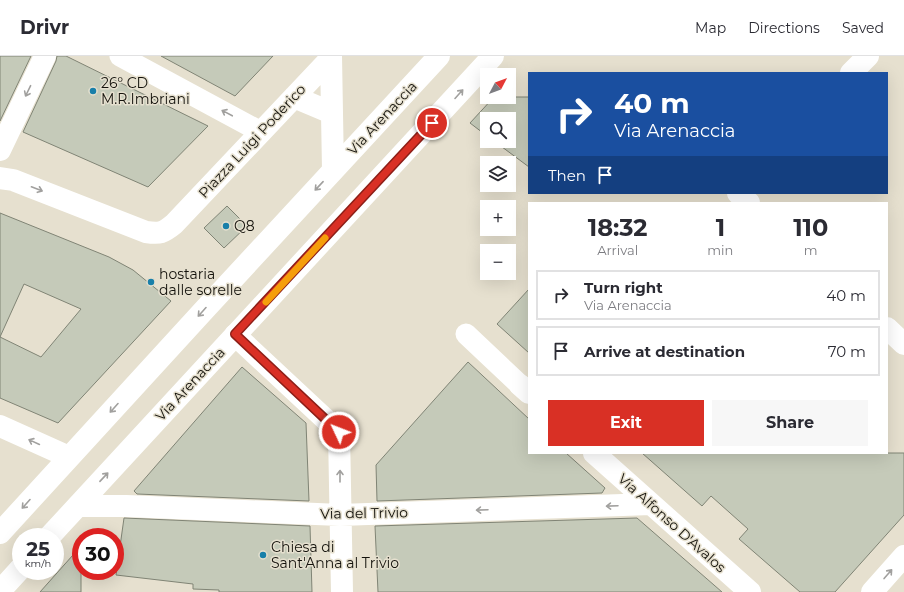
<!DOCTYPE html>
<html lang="en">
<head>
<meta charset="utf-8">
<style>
  :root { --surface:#fff; --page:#f7f7f7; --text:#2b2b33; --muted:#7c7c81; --line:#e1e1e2; --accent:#d93025 }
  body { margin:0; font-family:Montserrat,sans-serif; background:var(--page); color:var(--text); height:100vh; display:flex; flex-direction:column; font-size:15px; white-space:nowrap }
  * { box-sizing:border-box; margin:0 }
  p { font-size:13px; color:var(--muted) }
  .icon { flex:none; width:22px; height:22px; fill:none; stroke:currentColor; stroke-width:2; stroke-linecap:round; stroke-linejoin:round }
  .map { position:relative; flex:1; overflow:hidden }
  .sheet { position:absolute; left:528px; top:146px; width:360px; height:252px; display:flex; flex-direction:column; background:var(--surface); border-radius:0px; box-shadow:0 4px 16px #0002 }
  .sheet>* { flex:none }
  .top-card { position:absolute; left:528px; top:16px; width:360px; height:122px; border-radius:0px; box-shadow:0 4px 16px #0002; background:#1a4fa0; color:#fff; overflow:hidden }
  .needle { width:26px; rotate:49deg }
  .buttons { position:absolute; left:480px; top:12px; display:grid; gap:8px }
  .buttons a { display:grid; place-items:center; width:36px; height:36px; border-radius:0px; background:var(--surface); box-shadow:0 4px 16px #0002; font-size:20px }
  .speed { position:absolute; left:12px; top:472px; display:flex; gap:8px; font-size:20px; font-weight:700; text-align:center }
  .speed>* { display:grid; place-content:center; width:52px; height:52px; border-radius:50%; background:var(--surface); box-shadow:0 4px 16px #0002; line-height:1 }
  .speed small { font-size:10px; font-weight:400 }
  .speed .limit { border:6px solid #d22; background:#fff; color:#111 }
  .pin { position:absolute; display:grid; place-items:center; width:34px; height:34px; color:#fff; margin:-17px; border:2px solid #fff; border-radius:50%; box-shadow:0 1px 4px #0007 }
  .me { position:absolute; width:44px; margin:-22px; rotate:313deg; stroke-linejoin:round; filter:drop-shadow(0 0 3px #0008) }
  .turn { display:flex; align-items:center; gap:14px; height:84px; padding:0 20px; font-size:18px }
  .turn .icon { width:52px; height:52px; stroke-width:2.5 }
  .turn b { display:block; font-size:28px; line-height:34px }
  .then { display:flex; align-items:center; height:38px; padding:0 20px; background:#0003; gap:8px; font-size:15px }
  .eta { display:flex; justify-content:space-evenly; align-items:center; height:68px; text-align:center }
  .eta b { font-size:24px; font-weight:700; line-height:28px }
  .button { display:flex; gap:8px; margin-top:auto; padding:8px 20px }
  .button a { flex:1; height:46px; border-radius:0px; background:var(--accent); color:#fff; font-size:16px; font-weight:700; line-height:46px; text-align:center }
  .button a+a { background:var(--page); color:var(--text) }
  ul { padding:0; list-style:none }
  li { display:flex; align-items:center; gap:12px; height:50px; margin:0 8px 6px; padding:0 12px; border:2px solid var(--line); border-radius:0px }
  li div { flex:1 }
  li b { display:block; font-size:15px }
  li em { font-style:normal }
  header { display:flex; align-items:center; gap:24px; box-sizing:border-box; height:56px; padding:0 20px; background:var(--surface); border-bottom:1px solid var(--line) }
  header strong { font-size:19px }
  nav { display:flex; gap:22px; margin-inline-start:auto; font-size:14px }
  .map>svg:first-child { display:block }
  .building { fill:#c5cab9; stroke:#808475; fill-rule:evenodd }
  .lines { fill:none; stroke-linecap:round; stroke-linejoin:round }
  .pedestrian { stroke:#fff; stroke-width:21 }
  .minor { stroke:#fff; stroke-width:22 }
  .secondary { stroke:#fff; stroke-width:22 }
  .oneway { stroke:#a1a09e }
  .route-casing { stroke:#8d1f18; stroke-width:10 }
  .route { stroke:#d93025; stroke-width:7 }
  .slow { stroke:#f59e0b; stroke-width:7 }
  .poi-dot { fill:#187fa9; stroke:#e6e0cf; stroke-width:1.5 }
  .labels { text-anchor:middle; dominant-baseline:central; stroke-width:3; stroke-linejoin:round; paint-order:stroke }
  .poi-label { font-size:14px; fill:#14120c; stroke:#e6e0cf; text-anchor:start }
  .street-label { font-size:14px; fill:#14120c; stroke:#e6e0cf }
</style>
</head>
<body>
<header>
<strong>Drivr</strong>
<nav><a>Map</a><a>Directions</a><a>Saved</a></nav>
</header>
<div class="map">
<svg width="904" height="536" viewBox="0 0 904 536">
  <rect width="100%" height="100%" fill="#e6e0cf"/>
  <path class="building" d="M 0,0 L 31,0 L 0,65 Z
    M 57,0 L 66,0 L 208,70 L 148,131 L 23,76 L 56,5 Z
    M 161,0 L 273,0 L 235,40 Z
    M 494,41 L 529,41 L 529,111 L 494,85 L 509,85 L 509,63 L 487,63 L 487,80 L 470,67 Z
    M 227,150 L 247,170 L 224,192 L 204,172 Z
    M 0,157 L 109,201 L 133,214 L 171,245 L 58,367 L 0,342 ZM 24,228 L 81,253 L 41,301 L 0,281 Z
    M 529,233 L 529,297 L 497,268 Z
    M 468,306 L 529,363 L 529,397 L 566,397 L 605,432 L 602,437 L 377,445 L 376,409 Z
    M 242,311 L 306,367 L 309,445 L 137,438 L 134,435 Z
    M 642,397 L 904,397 L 904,459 L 835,536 L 800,536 L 739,483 L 748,473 L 711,440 L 702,450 Z
    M 124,462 L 310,470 L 312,536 L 219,536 L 219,534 L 193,533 L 193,528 L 116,519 Z
    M 637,462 L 722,536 L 378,536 L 375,470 Z
    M 81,490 L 81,536 L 40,536 Z"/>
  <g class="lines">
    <path class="pedestrian" d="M 120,0 L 261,76
      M 466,278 L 520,329"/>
    <path class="minor" d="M 331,0 L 333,114
      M 851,17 L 868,0
      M 294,41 L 332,57
      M 0,94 L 45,0
      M 0,122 L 13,124 L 146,176 C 160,178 163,177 174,168 L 331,2
      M 738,137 L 749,147
      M 887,272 L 904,288
      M 235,279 L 339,376 L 342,536
      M 520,329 L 529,337
      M 0,370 L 69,401
      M 594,397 L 750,536
      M 78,450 L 126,450 L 340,459 L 651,448
      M 872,536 L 904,500"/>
    <path class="secondary" d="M 0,477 L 206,252 L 439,0
      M 49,481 L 493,0
      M 0,535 L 21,512"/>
  </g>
  <defs><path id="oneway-shaft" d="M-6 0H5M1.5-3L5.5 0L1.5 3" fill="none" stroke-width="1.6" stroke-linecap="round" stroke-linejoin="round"/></defs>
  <g class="oneway">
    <use href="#oneway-shaft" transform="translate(28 35) rotate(116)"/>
    <use href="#oneway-shaft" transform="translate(459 38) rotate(-48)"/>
    <use href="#oneway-shaft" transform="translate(227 57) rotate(-152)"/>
    <use href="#oneway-shaft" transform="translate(319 130) rotate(133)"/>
    <use href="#oneway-shaft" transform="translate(37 133) rotate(21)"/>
    <use href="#oneway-shaft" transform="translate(202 256) rotate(132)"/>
    <use href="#oneway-shaft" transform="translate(114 352) rotate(132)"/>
    <use href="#oneway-shaft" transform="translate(34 386) rotate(-155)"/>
    <use href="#oneway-shaft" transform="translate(340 420) rotate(-90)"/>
    <use href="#oneway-shaft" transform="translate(104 421) rotate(-47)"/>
    <use href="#oneway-shaft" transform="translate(26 448) rotate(132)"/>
    <use href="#oneway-shaft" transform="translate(612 450) rotate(178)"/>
    <use href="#oneway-shaft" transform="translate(482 454) rotate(178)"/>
    <use href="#oneway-shaft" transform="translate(888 518) rotate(-49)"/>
  </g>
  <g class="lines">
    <defs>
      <path id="route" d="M 339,376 L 235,278 L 432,67"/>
    </defs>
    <use href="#route" class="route-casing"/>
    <use href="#route" class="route"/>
    <path class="slow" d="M 266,246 L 325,182"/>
  </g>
  <g class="poi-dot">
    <circle cx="93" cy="35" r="4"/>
    <circle cx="226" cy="170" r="4"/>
    <circle cx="151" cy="226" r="4"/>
    <circle cx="263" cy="499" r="4"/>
  </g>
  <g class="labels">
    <g class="poi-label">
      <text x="101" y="27">26° CD<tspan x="101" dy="16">M.R.Imbriani</tspan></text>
      <text x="234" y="170">Q8</text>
      <text x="159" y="218">hostaria<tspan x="159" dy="16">dalle sorelle</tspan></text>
      <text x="271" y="491">Chiesa di<tspan x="271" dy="16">Sant'Anna al Trivio</tspan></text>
    </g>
    <g class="street-label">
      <text transform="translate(382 62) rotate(-47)">Via Arenaccia</text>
      <text transform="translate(252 85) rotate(-47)">Piazza Luigi Poderico</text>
      <text transform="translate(190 328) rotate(-47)">Via Arenaccia</text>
      <text transform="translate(364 457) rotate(-1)">Via del Trivio</text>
      <text transform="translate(672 467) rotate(42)">Via Alfonso D'Avalos</text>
    </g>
  </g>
</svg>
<div class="buttons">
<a><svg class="needle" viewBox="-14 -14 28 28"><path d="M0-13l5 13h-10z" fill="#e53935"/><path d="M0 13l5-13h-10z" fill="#7c7c81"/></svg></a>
<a><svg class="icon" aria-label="search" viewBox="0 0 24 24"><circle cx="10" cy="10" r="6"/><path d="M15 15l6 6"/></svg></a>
<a><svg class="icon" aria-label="layers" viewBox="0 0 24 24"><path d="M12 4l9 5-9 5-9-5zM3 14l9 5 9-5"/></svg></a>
<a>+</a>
<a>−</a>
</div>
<div class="speed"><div>25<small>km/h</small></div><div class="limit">30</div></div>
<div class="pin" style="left:432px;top:67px;background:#d93025"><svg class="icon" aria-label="arrive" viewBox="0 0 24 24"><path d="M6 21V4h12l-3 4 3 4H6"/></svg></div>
<svg class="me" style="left:339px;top:376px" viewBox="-20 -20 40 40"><circle r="17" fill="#d93025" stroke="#fff" stroke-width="3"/><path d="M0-11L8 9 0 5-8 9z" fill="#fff"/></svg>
<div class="top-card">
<div class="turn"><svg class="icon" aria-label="right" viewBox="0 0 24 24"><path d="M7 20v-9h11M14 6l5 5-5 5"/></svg><div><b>40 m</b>Via Arenaccia</div></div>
<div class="then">Then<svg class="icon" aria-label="arrive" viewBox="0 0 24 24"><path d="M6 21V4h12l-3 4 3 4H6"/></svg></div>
</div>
<section class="sheet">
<div class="eta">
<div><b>18:32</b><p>Arrival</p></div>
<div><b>1</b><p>min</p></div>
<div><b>110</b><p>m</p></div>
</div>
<ul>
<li><svg class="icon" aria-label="right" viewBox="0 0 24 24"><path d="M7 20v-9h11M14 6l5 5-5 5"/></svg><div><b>Turn right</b><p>Via Arenaccia</p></div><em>40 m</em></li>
<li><svg class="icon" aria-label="arrive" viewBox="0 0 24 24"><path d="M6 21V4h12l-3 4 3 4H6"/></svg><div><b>Arrive at destination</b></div><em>70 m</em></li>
</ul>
<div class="button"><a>Exit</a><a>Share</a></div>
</section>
</div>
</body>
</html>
